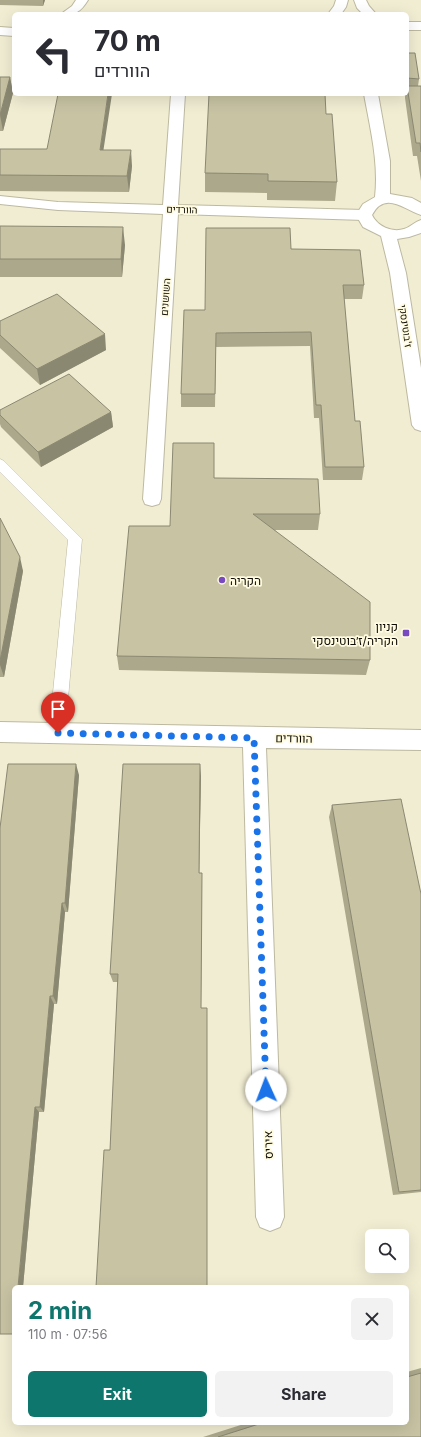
<!DOCTYPE html>
<html lang="en">
<head>
<meta charset="utf-8">
<style>
  :root { --surface:#fff; --page:#f2f2f3; --text:#2b2b33; --muted:#7c7c81; --accent:#0f766e }
  body { margin:0; font-family:Inter,Heebo,sans-serif; background:var(--page); color:var(--text); height:100vh; display:flex; flex-direction:column; font-size:15px; white-space:nowrap }
  * { box-sizing:border-box; margin:0 }
  p { font-size:13px; color:var(--muted) }
  .icon { flex:none; width:22px; height:22px; fill:none; stroke:currentColor; stroke-width:2; stroke-linecap:round; stroke-linejoin:round }
  .map { position:relative; flex:1; overflow:hidden }
  .panel { position:absolute; left:12px; top:1285px; width:397px; height:140px; display:flex; flex-direction:column; background:var(--surface); border-radius:6px; box-shadow:0 4px 16px #0002 }
  .panel>* { flex:none }
  .top-card { position:absolute; left:12px; top:12px; width:397px; height:84px; border-radius:6px; box-shadow:0 4px 16px #0002; background:#fff; color:var(--text); overflow:hidden }
  .tools { position:absolute; left:365px; top:1229px; display:grid; gap:8px }
  .tools a { display:grid; place-items:center; width:44px; height:44px; border-radius:6px; background:var(--surface); box-shadow:0 4px 16px #0002; font-size:20px }
  .pin { position:absolute; display:grid; place-items:center; width:34px; height:34px; color:#fff; margin:-41px -17px; border-radius:50% 50% 50% 0; rotate:-45deg; box-shadow:0 0 4px #0007 }
  .pin .icon { rotate:45deg }
  .me { position:absolute; width:44px; margin:-22px; rotate:358deg; stroke-linejoin:round; filter:drop-shadow(0 0 3px #0008) }
  .turn { display:flex; align-items:center; gap:14px; height:84px; padding:0 16px; font-size:18px }
  .turn .icon { width:52px; height:52px; stroke-width:2.5 }
  .turn b { display:block; font-size:28px; line-height:34px }
  .round { display:grid; place-items:center; flex:none; width:42px; height:42px; border-radius:6px; background:var(--page) }
  .head { display:flex; align-items:center; justify-content:space-between; height:68px; padding:0 16px }
  h1 { font-size:24px; font-weight:700; line-height:30px; color:var(--accent) }
  .cta { display:flex; gap:8px; margin-top:auto; padding:8px 16px }
  .cta a { flex:1; height:46px; border-radius:6px; background:var(--accent); color:#fff; font-size:16px; font-weight:700; line-height:46px; text-align:center }
  .cta a+a { background:var(--page); color:var(--text) }
  .map>svg:first-child { display:block }
  .lines { fill:none; stroke-linecap:round; stroke-linejoin:round }
  .lane-casing { stroke:#bdb9a0; stroke-width:1 }
  .street-casing { stroke:#bdb9a0; stroke-width:2 }
  .secondary-casing { stroke:#bdb9a0; stroke-width:2 }
  .lane { fill:#fff; fill-rule:evenodd }
  .street { fill:#fff; fill-rule:evenodd }
  .secondary { fill:#fff; fill-rule:evenodd }
  .wall { fill:#aba88c }
  .shaded-wall { fill:#8b8872 }
  .building { fill:#c7c3a3; stroke:#8b8872 }
  .route { stroke:#1a73e8; stroke-width:7; stroke-dasharray:0 12.6 }
  .poi-dot { fill:#7949c1; stroke:#fffbe0; stroke-width:1.5 }
  .labels { text-anchor:middle; dominant-baseline:central; stroke-width:3.5; stroke-linejoin:round; paint-order:stroke }
  .far-street-label { font-size:10px; fill:#0e0c05; stroke:#fffbe0 }
  .poi-label { font-size:12px; fill:#0e0c05; stroke:#fffbe0; text-anchor:start }
  .street-label { font-size:12px; fill:#0e0c05; stroke:#fffbe0 }
</style>
</head>
<body>
<div class="map">
<svg width="421" height="1437" viewBox="0 0 421 1437">
  <rect width="100%" height="100%" fill="#f1edd3"/>
  <g class="lines">
    <defs>
      <path id="lane" d="M 0,459 L 4,461 L 82,539 L 65,733 L 62,738 L 57,740 L 52,738 L 49,733 L 68,540 L 0,472 Z"/>
      <path id="street" d="M 76,0 L 88,0 C 80,13 76,14 61,14 L 72,6 Z
        M 171,94 L 185,94 L 178,205 L 364,210 L 369,212 L 372,215 L 369,218 L 364,220 L 178,214 L 161,499 L 159,504 L 152,506 L 145,504 L 143,499 L 163,214 L 58,210 L 0,204 L 0,196 L 58,202 L 163,205 Z
        M 0,722 L 421,730 L 421,750 L 266,748 L 284,1217 L 280,1227 L 270,1231 L 260,1227 L 256,1217 L 243,747 L 0,742 Z"/>
      <path id="secondary" d="M 336,0 L 348,0 L 346,7 L 341,14 L 328,14 L 334,6 Z
        M 354,0 L 366,0 L 369,6 L 376,14 L 363,14 L 357,8 Z
        M 407,22 L 421,22 L 421,30 L 407,30 Z
        M 0,27 L 14,28 L 14,36 L 0,35 Z
        M 364,94 L 378,94 L 390,161 L 390,194 L 412,198 L 421,203 L 421,215 C 405,210 385,190 372,215 C 377,226 392,233 404,229 C 411,227 414,222 421,220 L 421,233 L 409,237 L 397,239 L 406,273 L 421,368 L 421,431 L 415,429 L 412,425 L 390,273 L 381,236 L 363,227 L 356,215 L 363,204 L 375,197 C 379,162 370,128 364,94 Z"/>
    </defs>
    <use href="#lane" class="lane-casing"/>
    <use href="#street" class="street-casing"/>
    <use href="#secondary" class="secondary-casing"/>
    <use href="#lane" class="lane"/>
    <use href="#street" class="street"/>
    <use href="#secondary" class="secondary"/>
  </g>
  <path class="wall" d="M 0,0 L 45,0 L 43,6 L 0,5 Z
    M 407,53 L 419,79 L 418,86 L 421,86 L 421,181 L 417,156 L 413,156 L 405,98 L 405,94 L 407,94 Z
    M 0,77 L 10,77 L 13,93 L 3,131 L 0,131 Z
    M 326,114 L 337,182 L 335,201 L 267,200 L 267,193 L 205,192 L 205,173 Z
    M 0,149 L 104,150 L 132,166 L 129,192 L 0,191 Z
    M 0,226 L 125,245 L 122,277 L 0,277 Z
    M 291,249 L 364,285 L 362,299 L 344,299 L 355,421 L 364,467 L 362,480 L 323,480 L 319,418 L 314,418 L 310,346 L 216,347 L 215,407 L 181,407 L 181,394 L 205,310 Z
    M 0,321 L 106,350 L 40,385 L 0,348 Z
    M 0,410 L 111,412 L 113,427 L 41,467 L 1,427 L 0,424 Z
    M 214,478 L 320,514 L 318,530 L 275,530 L 370,660 L 366,675 L 119,670 L 117,656 L 170,526 Z
    M 0,518 L 23,571 L 4,677 L 0,677 Z
    M 79,775 L 68,912 L 65,912 L 57,1004 L 54,1004 L 44,1112 L 39,1112 L 23,1287 L 0,828 Z
    M 201,776 L 199,873 L 202,883 L 201,1008 L 110,1150 L 118,982 L 113,982 L 110,974 Z
    M 332,805 L 421,894 L 421,1192 L 393,1195 L 329,817 Z
    M 421,1368 L 421,1437 L 203,1437 L 247,1423 L 407,1423 L 407,1372 Z"/>
  <path class="shaded-wall" d="M 43,0 L 45,0 L 43,6 Z
    M 10,77 L 13,93 L 3,131 L 0,115 Z
    M 108,94 L 112,94 L 101,166 L 100,150 Z
    M 131,150 L 132,166 L 129,192 L 127,176 Z
    M 123,227 L 125,245 L 122,277 L 121,259 Z
    M 105,334 L 106,350 L 40,385 L 37,369 Z
    M 111,412 L 113,427 L 41,467 L 38,452 Z
    M 20,557 L 23,571 L 4,677 L 0,665 L 0,661 Z
    M 76,764 L 79,775 L 68,912 L 65,903 Z
    M 200,764 L 201,776 L 199,883 L 199,873 Z
    M 62,903 L 65,912 L 57,1004 L 53,996 Z
    M 50,996 L 54,1004 L 44,1112 L 40,1107 Z
    M 35,1107 L 39,1112 L 23,1287 L 18,1287 Z"/>
  <path class="building" d="M 407,53 L 415,53 L 419,79 L 407,78 Z
    M 0,77 L 10,77 L 0,115 Z
    M 407,86 L 421,86 L 421,152 L 420,143 L 416,143 Z
    M 58,94 L 108,94 L 100,150 L 131,150 L 127,176 L 0,175 L 0,149 L 47,149 Z
    M 209,94 L 325,94 L 326,114 L 332,114 L 337,182 L 268,181 L 268,174 L 205,173 Z
    M 0,226 L 123,227 L 121,259 L 0,259 Z
    M 206,228 L 290,228 L 291,249 L 360,250 L 364,285 L 343,285 L 355,421 L 360,421 L 364,467 L 325,467 L 321,405 L 316,405 L 311,332 L 216,333 L 215,394 L 181,394 L 184,310 L 205,310 Z
    M 57,294 L 105,334 L 37,369 L 0,335 L 0,321 Z
    M 69,374 L 111,412 L 38,452 L 0,415 L 0,410 Z
    M 173,443 L 214,443 L 214,478 L 318,479 L 320,514 L 253,514 L 370,602 L 370,660 L 117,656 L 129,526 L 170,526 Z
    M 0,518 L 20,557 L 0,661 Z
    M 8,764 L 76,764 L 65,903 L 62,903 L 53,996 L 50,996 L 40,1107 L 35,1107 L 18,1287 L 14,1287 L 14,1325 L 13,1334 L 0,1334 L 0,828 Z
    M 123,764 L 200,764 L 199,873 L 202,873 L 201,1008 L 207,1008 L 207,1287 L 96,1287 L 104,1150 L 110,1150 L 118,974 L 110,974 Z
    M 401,799 L 421,894 L 421,1190 L 399,1192 L 332,805 Z
    M 421,1373 L 421,1437 L 218,1437 L 262,1423 L 407,1423 L 407,1377 Z"/>
  <g class="lines">
    <path class="route" d="M 58,733 L 254,738 L 266,1090"/>
  </g>
  <g class="poi-dot">
    <circle cx="222" cy="580" r="4"/>
    <rect x="402" y="629" width="8" height="8" rx="2"/>
  </g>
  <g class="labels">
    <g class="far-street-label">
      <text transform="translate(182 209) rotate(2)">הוורדים</text>
      <text transform="translate(165 297) rotate(-86)">השושנים</text>
      <text transform="translate(406 326) rotate(82)">ז'בוטינסקי</text>
    </g>
    <g class="poi-label">
      <text x="230" y="580">הקריה</text>
      <text x="398" y="626" text-anchor="end">קניון<tspan x="398" dy="14">הקריה/ז׳בוטינסקי</tspan></text>
    </g>
    <g class="street-label">
      <text transform="translate(294 738) rotate(1)">הוורדים</text>
      <text transform="translate(268 1145) rotate(-92)">איריס</text>
    </g>
  </g>
</svg>
<div class="tools">
<a><svg class="icon" aria-label="search" viewBox="0 0 24 24"><circle cx="10" cy="10" r="6"/><path d="M15 15l6 6"/></svg></a>
</div>
<div class="pin" style="left:58px;top:733px;background:#d93025"><svg class="icon" aria-label="arrive" viewBox="0 0 24 24"><path d="M6 21V4h12l-3 4 3 4H6"/></svg></div>
<svg class="me" style="left:266px;top:1090px" viewBox="-20 -20 40 40"><circle r="19" fill="#fff"/><path d="M0-13L10 11 0 6-10 11z" fill="#1a73e8"/></svg>
<div class="top-card">
<div class="turn"><svg class="icon" aria-label="left" viewBox="0 0 24 24"><path d="M17 20v-9H6M10 6l-5 5 5 5"/></svg><div><b>70 m</b>הוורדים</div></div>
</div>
<section class="panel">
<div class="head"><div><h1>2 min</h1><p>110 m · 07:56</p></div><a class="round"><svg class="icon" aria-label="close" viewBox="0 0 24 24"><path d="M6 6l12 12M18 6L6 18"/></svg></a></div>
<div class="cta"><a>Exit</a><a>Share</a></div>
</section>
</div>
</body>
</html>
